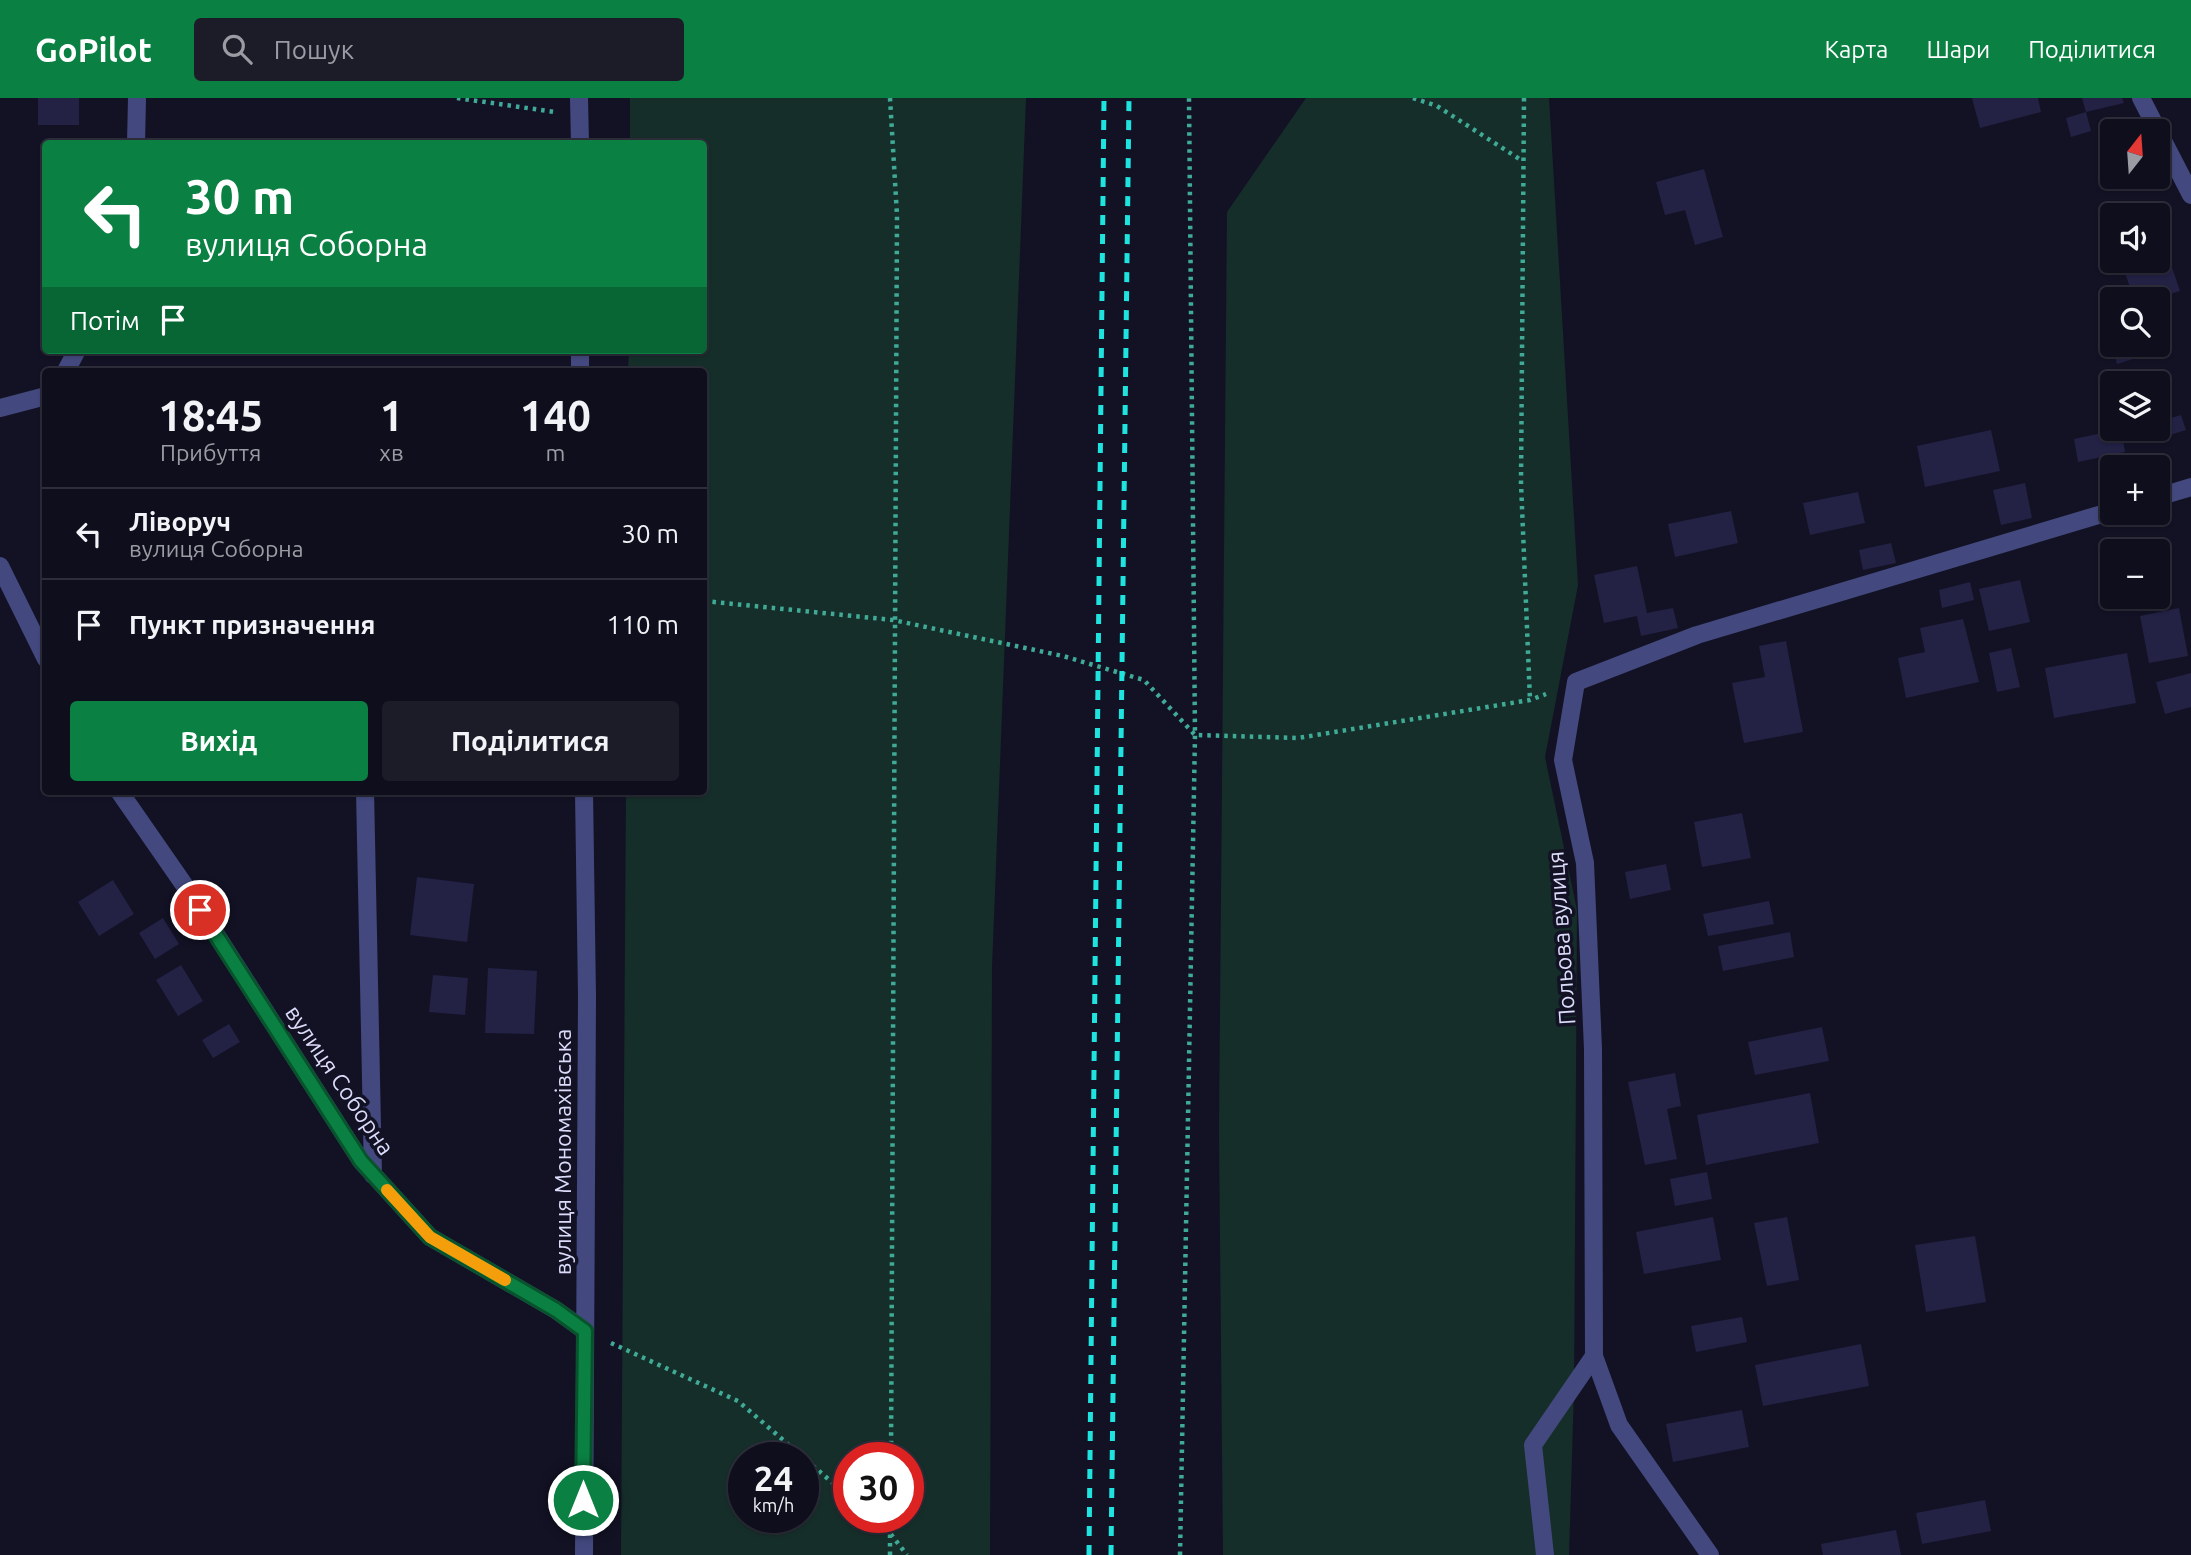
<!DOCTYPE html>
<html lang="uk">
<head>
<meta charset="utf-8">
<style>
  :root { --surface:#0e0e1c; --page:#1c1c29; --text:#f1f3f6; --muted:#9b9ca3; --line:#2e2e3b; --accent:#0b8043 }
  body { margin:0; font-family:Ubuntu,sans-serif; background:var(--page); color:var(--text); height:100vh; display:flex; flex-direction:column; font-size:26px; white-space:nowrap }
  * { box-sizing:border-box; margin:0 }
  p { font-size:23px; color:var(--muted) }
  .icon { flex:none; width:38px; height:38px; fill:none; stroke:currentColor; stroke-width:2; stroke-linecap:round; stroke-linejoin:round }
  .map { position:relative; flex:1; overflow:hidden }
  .side { position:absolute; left:42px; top:270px; width:665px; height:427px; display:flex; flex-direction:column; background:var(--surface); border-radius:7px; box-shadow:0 2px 5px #0004,0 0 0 2px var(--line) }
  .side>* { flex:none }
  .hud { position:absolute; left:42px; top:42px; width:665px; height:214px; border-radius:7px; box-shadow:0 2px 5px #0004,0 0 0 2px var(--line); background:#0b8043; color:#fff; overflow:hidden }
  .needle { width:46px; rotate:17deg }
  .tools { position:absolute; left:2100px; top:21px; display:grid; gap:14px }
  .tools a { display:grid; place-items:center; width:70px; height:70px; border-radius:7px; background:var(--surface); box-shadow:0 2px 5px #0004,0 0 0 2px var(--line); font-size:35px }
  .speed { position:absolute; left:728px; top:1344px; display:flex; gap:14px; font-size:35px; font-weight:700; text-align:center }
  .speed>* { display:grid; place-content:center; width:91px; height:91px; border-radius:50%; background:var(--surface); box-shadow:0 2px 5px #0004,0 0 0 2px var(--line); line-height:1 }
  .speed small { font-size:18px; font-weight:400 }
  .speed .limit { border:10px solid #d22; background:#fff; color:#111 }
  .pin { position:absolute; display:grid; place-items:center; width:60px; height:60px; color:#fff; margin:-30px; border:4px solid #fff; border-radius:50%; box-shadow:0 2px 7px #0007 }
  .me { position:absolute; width:77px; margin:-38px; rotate:0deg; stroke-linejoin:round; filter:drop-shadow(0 0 5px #0008) }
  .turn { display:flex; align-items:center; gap:24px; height:147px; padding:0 28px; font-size:32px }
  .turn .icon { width:91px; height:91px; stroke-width:2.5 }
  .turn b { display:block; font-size:49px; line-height:60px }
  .then { display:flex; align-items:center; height:66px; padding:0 28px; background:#0003; gap:14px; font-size:26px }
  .eta { display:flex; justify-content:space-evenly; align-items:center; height:119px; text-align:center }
  .eta b { font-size:42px; font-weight:600; line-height:49px }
  .action { display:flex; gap:14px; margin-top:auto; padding:14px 28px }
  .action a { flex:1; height:80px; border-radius:7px; background:var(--accent); color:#fff; font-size:28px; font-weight:600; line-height:80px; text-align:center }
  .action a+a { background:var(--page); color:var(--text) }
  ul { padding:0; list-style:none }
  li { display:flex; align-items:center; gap:21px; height:91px; padding:0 28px; border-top:2px solid var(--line) }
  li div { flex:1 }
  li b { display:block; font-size:26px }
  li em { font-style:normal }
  header { display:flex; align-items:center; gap:42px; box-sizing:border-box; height:98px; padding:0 35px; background:var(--accent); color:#fff }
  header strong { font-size:33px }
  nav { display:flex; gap:38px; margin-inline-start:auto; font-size:24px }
  .search { width:490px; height:63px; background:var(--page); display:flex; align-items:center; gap:18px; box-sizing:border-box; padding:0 24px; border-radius:7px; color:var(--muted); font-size:26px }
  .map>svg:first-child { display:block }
  .green { fill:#162e2a; fill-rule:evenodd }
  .building { fill:#232144 }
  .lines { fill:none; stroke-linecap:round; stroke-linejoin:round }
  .path { stroke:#3fab96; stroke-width:4.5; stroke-dasharray:3.5 5; stroke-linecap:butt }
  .minor { stroke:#43497e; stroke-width:18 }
  .rail { stroke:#1fe3de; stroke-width:5; stroke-dasharray:10 9; stroke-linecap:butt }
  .route-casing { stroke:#07532c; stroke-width:18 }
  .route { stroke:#0b8043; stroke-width:12 }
  .slow { stroke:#f59e0b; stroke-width:12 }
  .labels { text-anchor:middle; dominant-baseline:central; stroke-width:7; stroke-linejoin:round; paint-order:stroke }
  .street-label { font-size:23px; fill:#dbdcfa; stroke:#131225 }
</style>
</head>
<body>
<header>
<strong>GoPilot</strong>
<div class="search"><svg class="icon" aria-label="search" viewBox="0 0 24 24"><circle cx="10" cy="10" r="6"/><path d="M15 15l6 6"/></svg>Пошук</div>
<nav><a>Карта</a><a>Шари</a><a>Поділитися</a></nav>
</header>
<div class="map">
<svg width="2191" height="1457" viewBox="0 0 2191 1457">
  <rect width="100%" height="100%" fill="#131225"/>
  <path class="green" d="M 630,0 L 1026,0 L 992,869 L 990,1457 L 621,1457 L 626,693 L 704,693 L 704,273 L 628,273 L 629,252 L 704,252 L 704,46 L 630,45 ZM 744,1360 L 803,1360 L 803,1419 L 744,1419 ZM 849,1360 L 908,1360 L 908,1419 L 849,1419 Z
    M 1306,0 L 1549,0 L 1578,487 L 1545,659 L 1577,812 L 1574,1290 L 1569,1457 L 1223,1457 L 1219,1031 L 1227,114 Z"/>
  <path class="building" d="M 38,0 L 79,0 L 79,27 L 38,27 Z
    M 1972,0 L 2038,0 L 2041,14 L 1980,30 Z
    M 2082,0 L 2122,0 L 2124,5 L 2086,14 L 2091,33 L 2071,39 L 2066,20 L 2086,14 Z
    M 1704,71 L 1723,139 L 1695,147 L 1685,112 L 1665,117 L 1656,84 Z
    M 2158,128 L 2180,193 L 2153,201 L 2134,201 L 2121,163 L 2158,163 Z
    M 2162,229 L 2168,250 L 2117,266 L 2112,247 L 2158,247 L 2158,230 Z
    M 2181,317 L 2186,332 L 2144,345 L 2140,331 L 2158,331 L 2158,324 Z
    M 2121,331 L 2125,354 L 2078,364 L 2074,341 Z
    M 1991,332 L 2000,373 L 1925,389 L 1917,348 Z
    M 2025,385 L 2032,420 L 2001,427 L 1993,392 Z
    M 1858,394 L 1865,425 L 1810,437 L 1803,405 Z
    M 1731,413 L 1738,445 L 1675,459 L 1668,426 Z
    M 1891,445 L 1896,465 L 1863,472 L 1859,452 Z
    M 1637,468 L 1647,515 L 1673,510 L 1678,530 L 1641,538 L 1637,518 L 1604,525 L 1594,477 Z
    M 2020,482 L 2030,524 L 1989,533 L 1979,491 Z
    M 1970,484 L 1974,502 L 1942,510 L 1939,492 Z
    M 2179,510 L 2188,558 L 2149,565 L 2140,518 Z
    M 1963,521 L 1979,584 L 1906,600 L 1898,560 L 1925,554 L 1920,530 Z
    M 1786,543 L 1803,634 L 1744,645 L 1732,585 L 1765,579 L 1759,548 Z
    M 2011,550 L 2020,589 L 1997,594 L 1989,555 Z
    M 2127,555 L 2136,605 L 2054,620 L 2045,570 Z
    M 2191,575 L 2191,609 L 2165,616 L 2156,584 Z
    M 1742,715 L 1751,760 L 1702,769 L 1694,724 Z
    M 1666,766 L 1671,792 L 1630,801 L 1625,774 Z
    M 417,779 L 474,786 L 467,844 L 410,837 Z
    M 113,782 L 134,816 L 99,838 L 78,804 Z
    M 1769,803 L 1774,826 L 1708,838 L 1703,816 Z
    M 163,820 L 179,846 L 155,861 L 139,835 Z
    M 1790,834 L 1794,859 L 1723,873 L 1718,848 Z
    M 181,867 L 203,903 L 178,918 L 156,882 Z
    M 488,870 L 537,873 L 534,936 L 485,935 Z
    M 433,877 L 468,880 L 465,917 L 429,914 Z
    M 229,926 L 240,944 L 213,960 L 202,942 Z
    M 1822,929 L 1829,963 L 1755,977 L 1748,944 Z
    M 1675,975 L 1681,1008 L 1667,1011 L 1677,1061 L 1645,1067 L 1628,984 Z
    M 1810,995 L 1819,1045 L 1706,1067 L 1697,1017 Z
    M 1707,1074 L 1712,1101 L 1675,1108 L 1670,1081 Z
    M 1713,1119 L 1721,1162 L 1644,1176 L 1636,1134 Z
    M 1787,1119 L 1799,1182 L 1767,1188 L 1754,1125 Z
    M 1975,1138 L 1986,1204 L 1926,1214 L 1915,1147 Z
    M 1742,1219 L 1747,1244 L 1696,1254 L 1691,1228 Z
    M 1861,1246 L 1869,1288 L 1763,1308 L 1755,1267 Z
    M 1742,1312 L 1749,1349 L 1673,1364 L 1666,1326 Z
    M 1985,1402 L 1991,1433 L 1922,1446 L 1916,1415 Z
    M 1896,1432 L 1901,1457 L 1823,1457 L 1821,1446 Z"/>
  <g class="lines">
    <path class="path" d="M 457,0 L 555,14
      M 890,0 L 897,117 L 891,1360
      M 1413,0 L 1437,8 L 1521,62
      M 1524,0 L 1521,385 L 1530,602
      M 704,503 L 893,522 L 1063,558 L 1144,582 L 1195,637 L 1298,640 L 1530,602 L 1546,596
      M 611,1245 L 738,1303 L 849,1399
      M 872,1419 L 890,1435 L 907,1457
      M 890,1457 L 890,1419
      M 1180,1457 L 1195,637 L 1189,0"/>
    <path class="minor" d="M 579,0 L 580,46
      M 2141,0 L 2191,97
      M 136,46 L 137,0
      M 580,252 L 580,273
      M 66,273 L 77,252
      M 0,310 L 46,298
      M 2158,399 L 2191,389
      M 0,468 L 46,561
      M 119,693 L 187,791 L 361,1063 L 430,1139 L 556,1212 L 585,1233
      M 365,693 L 373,1077
      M 584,1457 L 587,899 L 584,693
      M 1545,1457 L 1533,1347 L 1594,1258
      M 1710,1457 L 1619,1327 L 1594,1258 L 1593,951 L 1585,765 L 1563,662 L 1576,584 L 1697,537 L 2112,413"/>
    <path class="rail" d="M 1089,1457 L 1104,0
      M 1111,1457 L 1129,0"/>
  </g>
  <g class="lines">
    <defs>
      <path id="route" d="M 200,812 L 361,1063 L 430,1139 L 556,1212 L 585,1233 L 583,1402"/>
    </defs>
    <use href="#route" class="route-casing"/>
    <use href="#route" class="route"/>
    <path class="slow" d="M 387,1092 L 430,1139 L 505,1182"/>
  </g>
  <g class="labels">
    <g class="street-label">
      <text transform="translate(1561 840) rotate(-94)">Польова вулиця</text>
      <text transform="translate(340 982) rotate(56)">вулиця Соборна</text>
      <text transform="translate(562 1054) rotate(-90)">вулиця Мономахівська</text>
    </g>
  </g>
</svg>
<div class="tools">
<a><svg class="needle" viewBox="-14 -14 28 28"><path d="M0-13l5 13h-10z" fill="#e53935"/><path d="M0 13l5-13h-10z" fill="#9b9ca3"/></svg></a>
<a><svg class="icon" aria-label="sound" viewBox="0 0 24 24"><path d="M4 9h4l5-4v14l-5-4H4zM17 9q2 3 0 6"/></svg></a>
<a><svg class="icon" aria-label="search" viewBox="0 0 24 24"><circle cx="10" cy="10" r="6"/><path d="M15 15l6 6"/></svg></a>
<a><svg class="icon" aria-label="layers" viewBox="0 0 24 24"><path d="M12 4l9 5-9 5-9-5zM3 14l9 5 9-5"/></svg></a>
<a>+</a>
<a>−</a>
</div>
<div class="speed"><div>24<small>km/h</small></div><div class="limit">30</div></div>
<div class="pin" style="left:200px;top:812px;background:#d93025"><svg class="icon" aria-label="arrive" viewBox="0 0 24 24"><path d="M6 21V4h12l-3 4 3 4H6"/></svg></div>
<svg class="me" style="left:583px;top:1402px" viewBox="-20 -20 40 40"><circle r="17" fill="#0b8043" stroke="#fff" stroke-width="3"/><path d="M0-11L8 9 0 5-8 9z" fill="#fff"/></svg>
<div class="hud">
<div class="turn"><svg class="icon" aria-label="left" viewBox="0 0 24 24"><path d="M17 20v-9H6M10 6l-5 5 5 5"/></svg><div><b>30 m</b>вулиця Соборна</div></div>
<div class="then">Потім<svg class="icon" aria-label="arrive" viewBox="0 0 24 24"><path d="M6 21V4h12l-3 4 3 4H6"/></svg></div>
</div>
<section class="side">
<div class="eta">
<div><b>18:45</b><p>Прибуття</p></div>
<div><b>1</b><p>хв</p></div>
<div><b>140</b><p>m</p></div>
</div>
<ul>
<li><svg class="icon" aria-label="left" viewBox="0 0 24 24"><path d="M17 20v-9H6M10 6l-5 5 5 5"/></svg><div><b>Ліворуч</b><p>вулиця Соборна</p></div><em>30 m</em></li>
<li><svg class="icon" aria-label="arrive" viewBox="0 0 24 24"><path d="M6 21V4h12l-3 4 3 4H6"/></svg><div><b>Пункт призначення</b></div><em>110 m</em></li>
</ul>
<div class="action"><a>Вихід</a><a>Поділитися</a></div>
</section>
</div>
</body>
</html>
